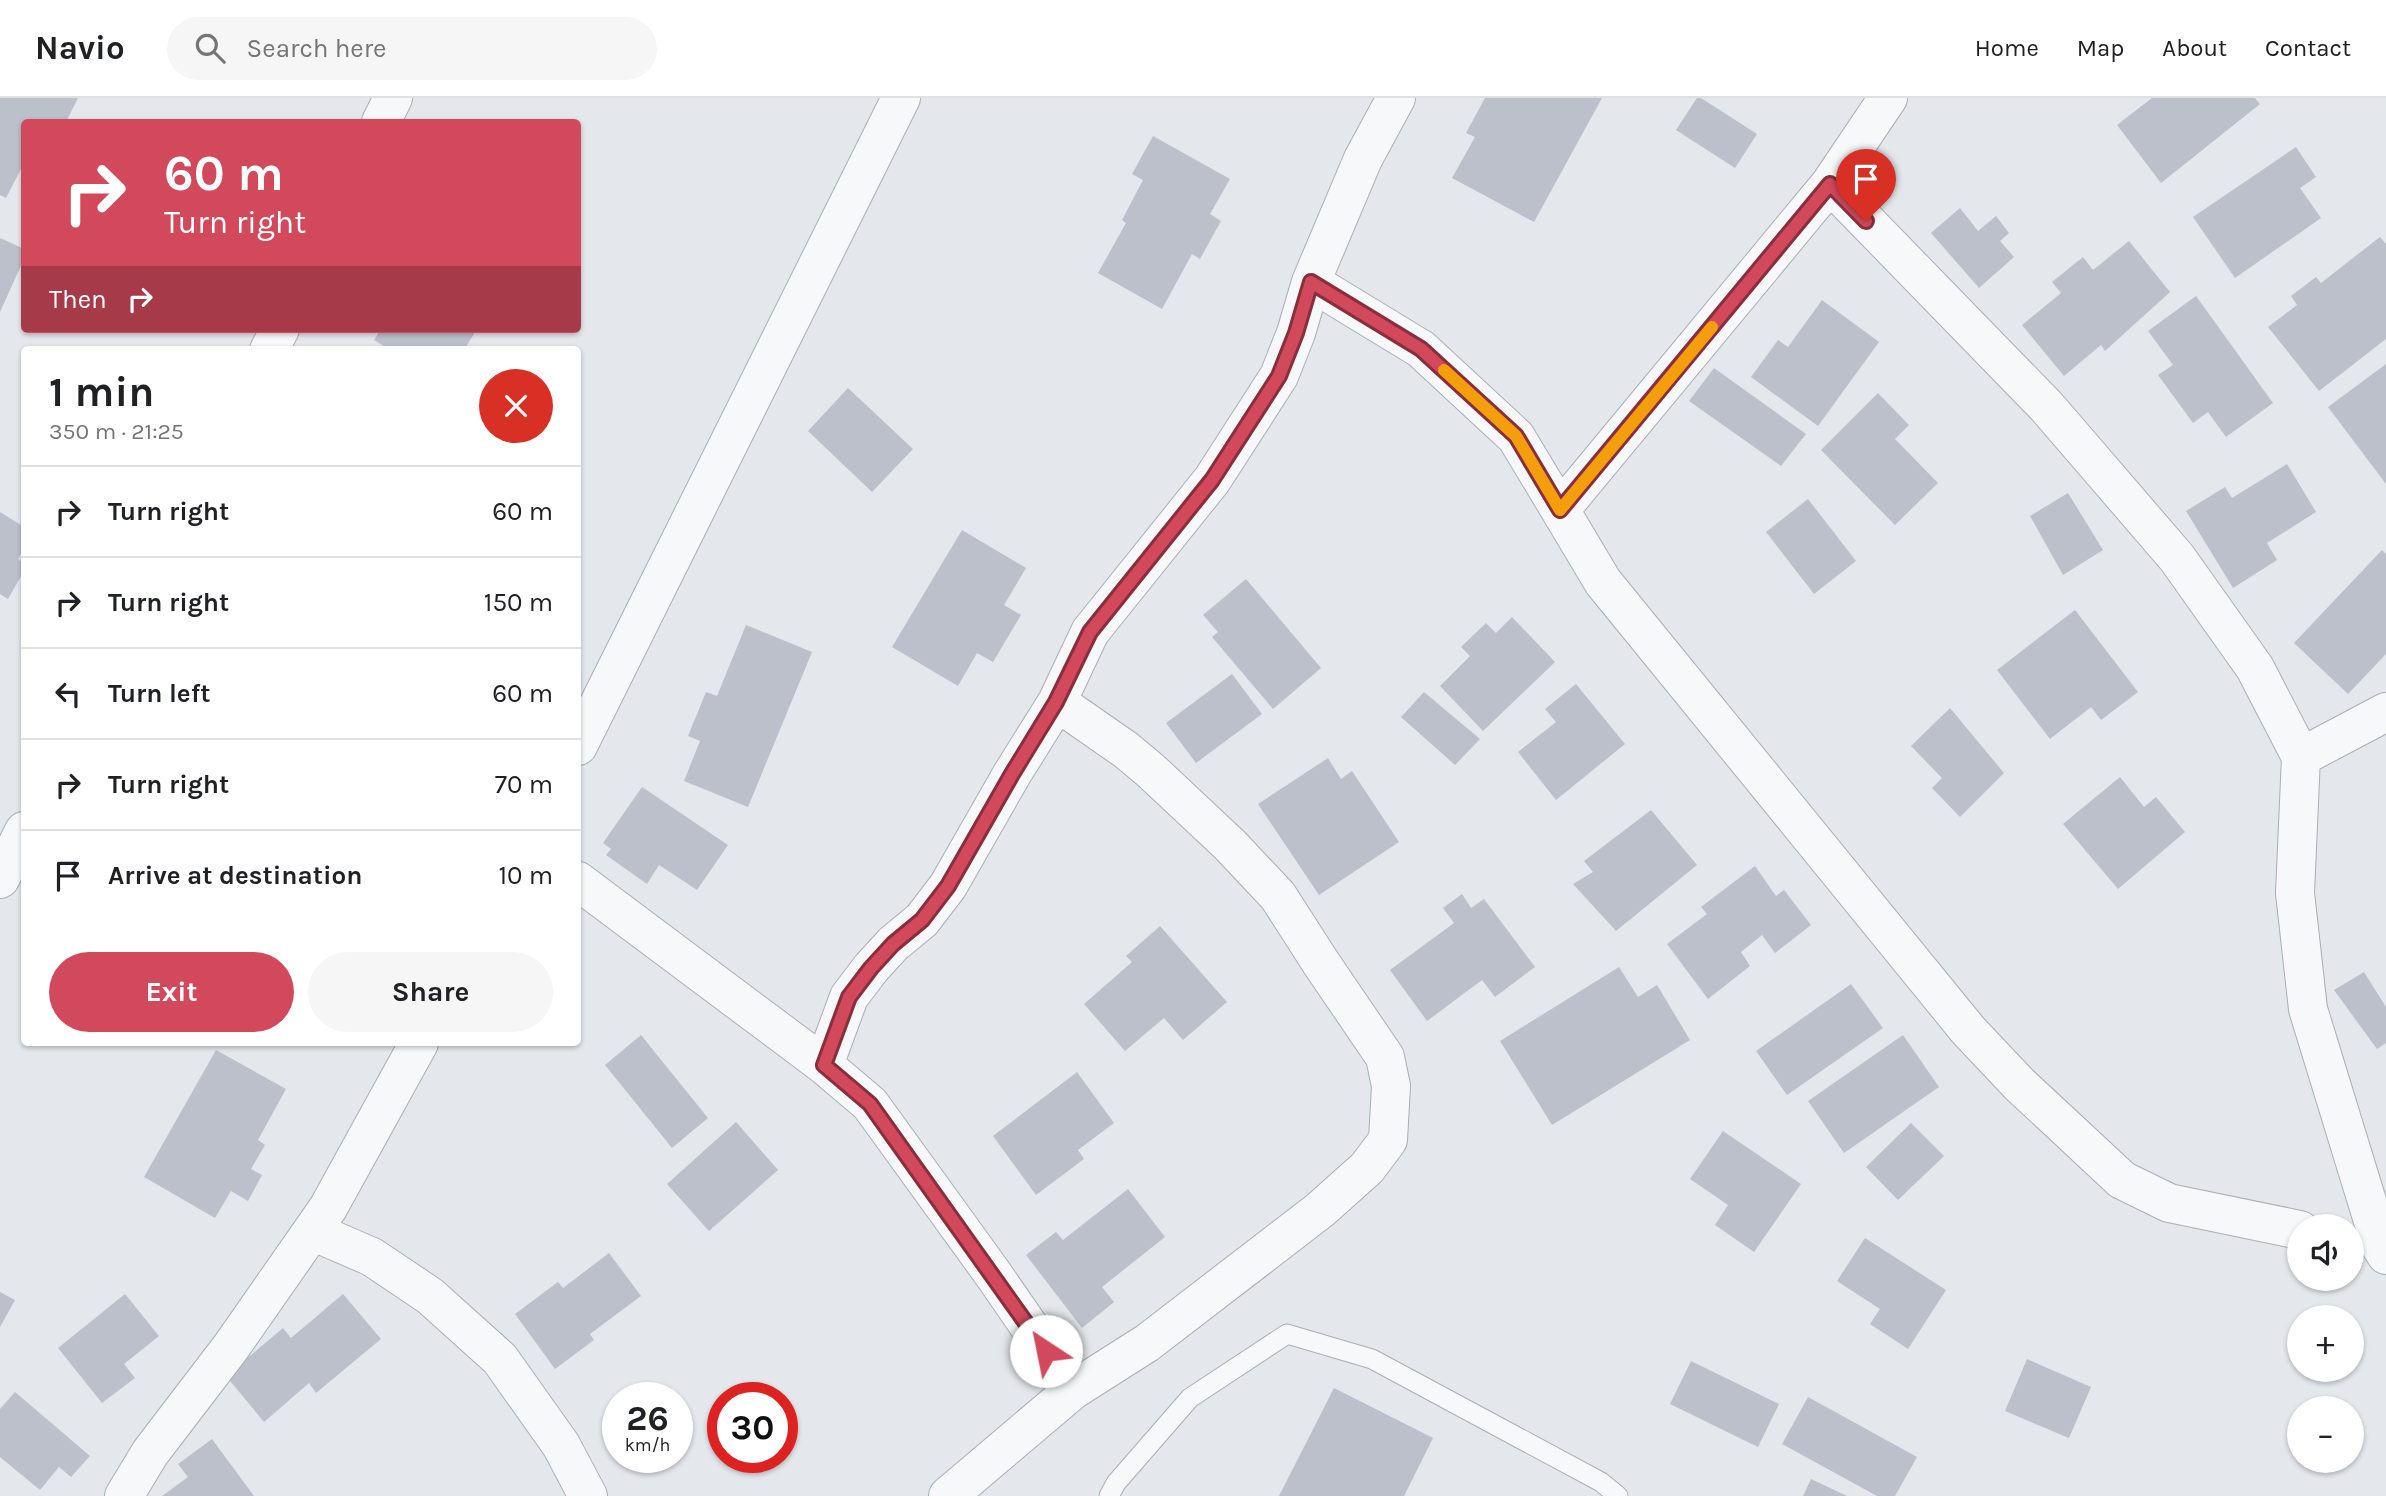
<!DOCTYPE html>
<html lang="en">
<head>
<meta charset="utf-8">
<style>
  :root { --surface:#fff; --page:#f6f6f6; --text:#202124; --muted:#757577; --line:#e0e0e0; --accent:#d1495b }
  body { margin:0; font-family:Karla,sans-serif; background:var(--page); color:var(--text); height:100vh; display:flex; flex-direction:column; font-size:26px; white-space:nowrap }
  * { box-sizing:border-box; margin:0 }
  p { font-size:23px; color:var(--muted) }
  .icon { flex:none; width:38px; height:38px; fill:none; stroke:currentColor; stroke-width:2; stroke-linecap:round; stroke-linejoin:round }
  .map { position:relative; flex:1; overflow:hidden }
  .sheet { position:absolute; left:21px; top:248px; width:560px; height:700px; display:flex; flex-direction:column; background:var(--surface); border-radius:7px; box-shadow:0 2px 5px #0004 }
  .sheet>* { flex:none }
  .top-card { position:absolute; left:21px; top:21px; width:560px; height:214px; border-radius:7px; box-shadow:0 2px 5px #0004; background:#d1495b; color:#fff; overflow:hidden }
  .buttons { position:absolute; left:2287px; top:1116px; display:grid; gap:14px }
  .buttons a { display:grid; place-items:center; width:77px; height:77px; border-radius:50%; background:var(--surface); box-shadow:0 2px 5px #0004; font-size:35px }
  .speed { position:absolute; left:602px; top:1284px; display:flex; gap:14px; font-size:35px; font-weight:700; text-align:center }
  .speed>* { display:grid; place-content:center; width:91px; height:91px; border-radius:50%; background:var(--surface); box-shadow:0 2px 5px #0004; line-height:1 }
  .speed small { font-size:18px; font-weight:400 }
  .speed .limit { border:10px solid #d22; background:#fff; color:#111 }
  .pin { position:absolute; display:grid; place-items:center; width:60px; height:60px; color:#fff; margin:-72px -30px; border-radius:50% 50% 50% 0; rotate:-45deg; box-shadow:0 0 7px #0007 }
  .pin .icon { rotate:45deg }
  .me { position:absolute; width:77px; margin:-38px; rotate:326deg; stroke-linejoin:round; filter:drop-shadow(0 0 5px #0008) }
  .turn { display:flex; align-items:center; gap:24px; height:147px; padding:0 28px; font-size:32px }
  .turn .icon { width:91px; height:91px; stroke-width:2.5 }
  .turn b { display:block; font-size:49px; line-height:60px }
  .then { display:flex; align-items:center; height:66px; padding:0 28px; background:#0003; gap:14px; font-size:26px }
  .round { display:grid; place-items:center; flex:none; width:74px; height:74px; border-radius:37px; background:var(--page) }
  .head { display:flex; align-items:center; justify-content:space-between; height:119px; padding:0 28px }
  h1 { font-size:42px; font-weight:700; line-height:52px }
  .action { display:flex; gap:14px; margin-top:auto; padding:14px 28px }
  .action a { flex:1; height:80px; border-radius:42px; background:var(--accent); color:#fff; font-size:28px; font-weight:700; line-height:80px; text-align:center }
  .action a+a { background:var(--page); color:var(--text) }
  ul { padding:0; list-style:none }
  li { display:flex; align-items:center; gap:21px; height:91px; padding:0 28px; border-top:2px solid var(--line) }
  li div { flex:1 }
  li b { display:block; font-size:26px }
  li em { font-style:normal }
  header { display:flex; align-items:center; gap:42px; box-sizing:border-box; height:98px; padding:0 35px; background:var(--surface); border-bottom:2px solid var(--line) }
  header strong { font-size:33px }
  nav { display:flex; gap:38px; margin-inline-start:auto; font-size:24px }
  .search { width:490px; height:63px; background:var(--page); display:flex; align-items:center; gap:18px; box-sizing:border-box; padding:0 24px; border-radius:38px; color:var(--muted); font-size:26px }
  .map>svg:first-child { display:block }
  .building { fill:#bbc0ca }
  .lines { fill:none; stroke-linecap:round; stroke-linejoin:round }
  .service-casing { stroke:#a9aeb7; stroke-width:21 }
  .minor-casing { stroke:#a9aeb7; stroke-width:40 }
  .service { stroke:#f7f8fa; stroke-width:19 }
  .minor { stroke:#f7f8fa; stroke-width:38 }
  .route-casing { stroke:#882f3b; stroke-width:18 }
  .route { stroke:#d1495b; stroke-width:12 }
  .slow { stroke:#f59e0b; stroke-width:12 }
</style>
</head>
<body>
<header>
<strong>Navio</strong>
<div class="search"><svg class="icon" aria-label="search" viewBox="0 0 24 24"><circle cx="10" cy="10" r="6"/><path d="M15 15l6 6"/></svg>Search here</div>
<nav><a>Home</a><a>Map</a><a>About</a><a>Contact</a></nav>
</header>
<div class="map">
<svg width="2386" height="1398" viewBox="0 0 2386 1398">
  <rect width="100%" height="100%" fill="#e4e7ec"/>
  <path class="building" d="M 0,0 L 78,0 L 66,24 L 24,24 L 24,65 L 6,100 L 0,97 Z
    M 1485,0 L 1602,0 L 1534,124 L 1452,80 L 1475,39 L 1466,35 Z
    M 1697,0 L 1701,0 L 1757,36 L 1735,70 L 1676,32 Z
    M 2152,0 L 2255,0 L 2260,6 L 2161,85 L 2117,27 Z
    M 1153,38 L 1230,81 L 1210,116 L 1221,123 L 1200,161 L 1192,156 L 1162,211 L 1098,175 L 1126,125 L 1122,122 L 1143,82 L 1132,76 Z
    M 2296,49 L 2316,79 L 2300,90 L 2321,120 L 2235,180 L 2193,119 Z
    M 1960,110 L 1978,133 L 1996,118 L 2009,135 L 2000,143 L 2014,159 L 1979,190 L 1931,135 Z
    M 2380,139 L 2386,146 L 2386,241 L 2319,293 L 2268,229 L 2297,207 L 2291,198 L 2316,179 L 2321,185 Z
    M 0,140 L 24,151 L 24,161 L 0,214 Z
    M 2129,143 L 2170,194 L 2105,253 L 2101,247 L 2064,278 L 2022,227 L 2061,195 L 2052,184 L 2083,159 L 2093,172 Z
    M 2196,198 L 2273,305 L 2226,339 L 2208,314 L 2193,325 L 2158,277 L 2173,267 L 2148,233 Z
    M 1822,202 L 1879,244 L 1818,328 L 1751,279 L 1778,242 L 1788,249 Z
    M 381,231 L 477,231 L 464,252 L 390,252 L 374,242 Z
    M 2386,266 L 2386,386 L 2328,309 Z
    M 1714,270 L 1806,336 L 1781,368 L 1689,303 Z
    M 848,290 L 913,351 L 872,394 L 808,333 Z
    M 1878,295 L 1909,327 L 1895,341 L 1938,385 L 1895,427 L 1821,352 Z
    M 2287,366 L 2316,414 L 2267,445 L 2277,462 L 2233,490 L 2186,413 L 2225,389 L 2232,400 Z
    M 2068,395 L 2103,452 L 2063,477 L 2030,418 Z
    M 1808,401 L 1856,463 L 1814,496 L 1766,434 Z
    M 0,414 L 24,429 L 24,450 L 18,461 L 24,465 L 24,473 L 8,501 L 0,496 Z
    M 962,432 L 1026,470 L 1004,507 L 1021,517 L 993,564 L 977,555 L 958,588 L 892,549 Z
    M 2382,452 L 2386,456 L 2386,556 L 2348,596 L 2294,545 Z
    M 1246,481 L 1321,570 L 1273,611 L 1212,539 L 1218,534 L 1203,517 Z
    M 2075,512 L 2138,594 L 2101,622 L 2091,609 L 2050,641 L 1997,572 Z
    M 1512,519 L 1555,564 L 1483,633 L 1440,588 L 1470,558 L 1461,549 L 1486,525 L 1496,535 Z
    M 746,527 L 812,554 L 748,709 L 684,683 L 700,643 L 688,638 L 706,594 L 717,598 Z
    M 1232,576 L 1262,616 L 1196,665 L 1166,625 Z
    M 1576,586 L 1625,646 L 1556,702 L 1518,654 L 1556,624 L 1545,611 Z
    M 1424,594 L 1480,641 L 1455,667 L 1401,619 Z
    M 1950,610 L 2004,675 L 1960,719 L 1932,690 L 1942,680 L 1911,648 Z
    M 1328,660 L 1341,681 L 1352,673 L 1399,744 L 1319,797 L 1258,706 Z
    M 2120,679 L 2144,709 L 2156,699 L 2185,734 L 2118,791 L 2063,726 Z
    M 642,689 L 728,747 L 697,792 L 659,767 L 647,786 L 606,757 L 611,751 L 603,745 Z
    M 1651,712 L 1697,767 L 1616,833 L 1573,786 L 1593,774 L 1584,763 Z
    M 1755,768 L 1776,798 L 1784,792 L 1811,827 L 1775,855 L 1762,837 L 1741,854 L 1750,868 L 1708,901 L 1667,846 L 1707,816 L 1701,809 Z
    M 1462,796 L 1471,810 L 1484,801 L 1535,869 L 1495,899 L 1482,882 L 1427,923 L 1390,872 L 1454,825 L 1443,810 Z
    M 1160,828 L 1227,904 L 1183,942 L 1164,920 L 1125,953 L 1084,906 L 1132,864 L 1126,858 Z
    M 1619,869 L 1638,899 L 1657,887 L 1690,942 L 1552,1027 L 1500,943 Z
    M 2364,874 L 2386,909 L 2386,945 L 2377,951 L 2334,892 Z
    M 1851,886 L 1883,930 L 1787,997 L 1756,953 Z
    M 641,937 L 708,1020 L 672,1050 L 605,967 Z
    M 1903,937 L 1939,989 L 1844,1055 L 1808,1003 Z
    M 216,952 L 286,991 L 258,1042 L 265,1047 L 251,1071 L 262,1077 L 248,1103 L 231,1093 L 215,1120 L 144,1079 Z
    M 1077,974 L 1114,1025 L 1078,1052 L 1084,1061 L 1036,1097 L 993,1038 Z
    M 736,1024 L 778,1072 L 709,1133 L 667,1086 Z
    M 1911,1025 L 1944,1058 L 1898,1102 L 1866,1069 Z
    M 1723,1033 L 1801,1086 L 1754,1154 L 1715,1127 L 1728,1107 L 1690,1081 Z
    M 1128,1091 L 1165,1139 L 1102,1189 L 1114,1204 L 1082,1230 L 1026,1157 L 1056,1134 L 1063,1142 Z
    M 1865,1140 L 1946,1192 L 1908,1251 L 1870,1226 L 1880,1211 L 1837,1183 Z
    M 609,1155 L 641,1198 L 590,1236 L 594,1242 L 555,1271 L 515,1216 L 558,1184 L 563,1190 Z
    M 0,1194 L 15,1202 L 0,1229 Z
    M 125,1196 L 159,1238 L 124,1266 L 135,1280 L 102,1305 L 58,1250 Z
    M 343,1196 L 381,1241 L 316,1295 L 309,1285 L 264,1324 L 226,1278 L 283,1230 L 291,1240 Z
    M 2027,1261 L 2091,1289 L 2069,1340 L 2005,1313 Z
    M 1691,1263 L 1779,1306 L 1758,1349 L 1670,1306 Z
    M 1334,1290 L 1433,1340 L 1404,1398 L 1279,1398 Z
    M 15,1294 L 90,1358 L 71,1379 L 59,1369 L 40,1392 L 0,1359 L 0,1311 Z
    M 1808,1299 L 1917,1359 L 1895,1398 L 1877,1398 L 1782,1346 Z
    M 212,1341 L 254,1398 L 162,1398 L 188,1379 L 178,1366 Z
    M 1811,1381 L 1847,1398 L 1803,1398 Z"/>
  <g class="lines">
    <defs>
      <path id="service" d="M 1109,1398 L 1116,1385 L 1190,1300 L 1287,1236 L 1372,1261 L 1601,1384 L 1618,1398"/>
      <path id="minor" d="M 381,24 L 393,0
        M 1830,86 L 2047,309 L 2177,460 L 2255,570 L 2301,659 L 2295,795 L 2308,911 L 2381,1149 L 2386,1157
        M 1311,184 L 1421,251 L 1516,339 L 1560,412 L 1830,86 L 1888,0
        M 269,252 L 280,231
        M 1560,412 L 1603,484 L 1968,932 L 2019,986 L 2122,1082 L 2169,1105 L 2300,1132
        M 578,648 L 901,0
        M 2301,659 L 2386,614
        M 0,781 L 24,733
        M 578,783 L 824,967 L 849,899 L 871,870 L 893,846 L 922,822 L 948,788 L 1012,676 L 1057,604 L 1090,534 L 1212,382 L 1279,278 L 1296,235 L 1311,184 L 1363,61 L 1396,0
        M 824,967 L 870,1006 L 993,1176 L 1073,1292 L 1147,1245 L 1320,1112 L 1367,1070 L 1388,1042 L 1391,988 L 1385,959 L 1321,865 L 1278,798 L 1230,747 L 1150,672 L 1126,652 L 1057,604
        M 312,1133 L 372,1159 L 430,1198 L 500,1261 L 561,1347 L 588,1398
        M 124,1398 L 150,1355 L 231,1249 L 328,1110 L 419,945
        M 948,1398 L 1073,1292"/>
    </defs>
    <use href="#service" class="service-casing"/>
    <use href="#minor" class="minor-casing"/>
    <use href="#service" class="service"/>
    <use href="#minor" class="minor"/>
  </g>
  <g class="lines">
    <defs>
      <path id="route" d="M 1046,1253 L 870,1006 L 824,967 L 849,899 L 871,870 L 893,846 L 922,822 L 948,788 L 1012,676 L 1056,604 L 1090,534 L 1212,382 L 1279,278 L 1296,235 L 1311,184 L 1421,251 L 1516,338 L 1560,412 L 1830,86 L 1866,123"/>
    </defs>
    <use href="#route" class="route-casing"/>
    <use href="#route" class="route"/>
    <path class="slow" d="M 1444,272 L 1516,338 L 1560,412 L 1712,229"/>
  </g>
</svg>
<div class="buttons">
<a><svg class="icon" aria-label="sound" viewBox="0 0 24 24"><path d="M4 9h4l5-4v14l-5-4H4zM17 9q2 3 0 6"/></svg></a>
<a>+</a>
<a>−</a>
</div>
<div class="speed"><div>26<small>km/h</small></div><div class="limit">30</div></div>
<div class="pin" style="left:1866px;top:123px;background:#d93025"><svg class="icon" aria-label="arrive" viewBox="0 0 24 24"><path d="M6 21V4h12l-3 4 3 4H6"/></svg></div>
<svg class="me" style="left:1046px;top:1253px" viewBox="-20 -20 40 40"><circle r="19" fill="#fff"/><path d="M0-13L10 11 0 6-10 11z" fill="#d1495b"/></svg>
<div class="top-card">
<div class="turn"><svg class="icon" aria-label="right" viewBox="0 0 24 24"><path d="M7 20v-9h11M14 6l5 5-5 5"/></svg><div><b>60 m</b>Turn right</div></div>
<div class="then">Then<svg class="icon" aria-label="right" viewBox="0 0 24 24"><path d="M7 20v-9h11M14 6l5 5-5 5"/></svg></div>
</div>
<section class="sheet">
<div class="head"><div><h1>1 min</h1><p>350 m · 21:25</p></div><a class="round" style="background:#d93025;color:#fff"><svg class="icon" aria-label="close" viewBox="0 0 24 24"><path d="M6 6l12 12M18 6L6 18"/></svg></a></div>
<ul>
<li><svg class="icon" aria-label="right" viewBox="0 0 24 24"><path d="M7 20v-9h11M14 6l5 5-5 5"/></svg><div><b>Turn right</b></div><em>60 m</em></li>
<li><svg class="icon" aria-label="right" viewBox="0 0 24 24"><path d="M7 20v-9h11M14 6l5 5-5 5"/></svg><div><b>Turn right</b></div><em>150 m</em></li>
<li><svg class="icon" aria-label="left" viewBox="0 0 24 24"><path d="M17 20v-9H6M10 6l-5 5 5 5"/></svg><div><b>Turn left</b></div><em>60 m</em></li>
<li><svg class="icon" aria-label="right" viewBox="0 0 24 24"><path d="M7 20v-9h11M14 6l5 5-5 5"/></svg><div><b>Turn right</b></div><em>70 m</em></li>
<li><svg class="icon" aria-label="arrive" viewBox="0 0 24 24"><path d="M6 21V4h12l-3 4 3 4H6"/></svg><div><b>Arrive at destination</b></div><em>10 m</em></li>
</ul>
<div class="action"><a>Exit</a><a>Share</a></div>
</section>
</div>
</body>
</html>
